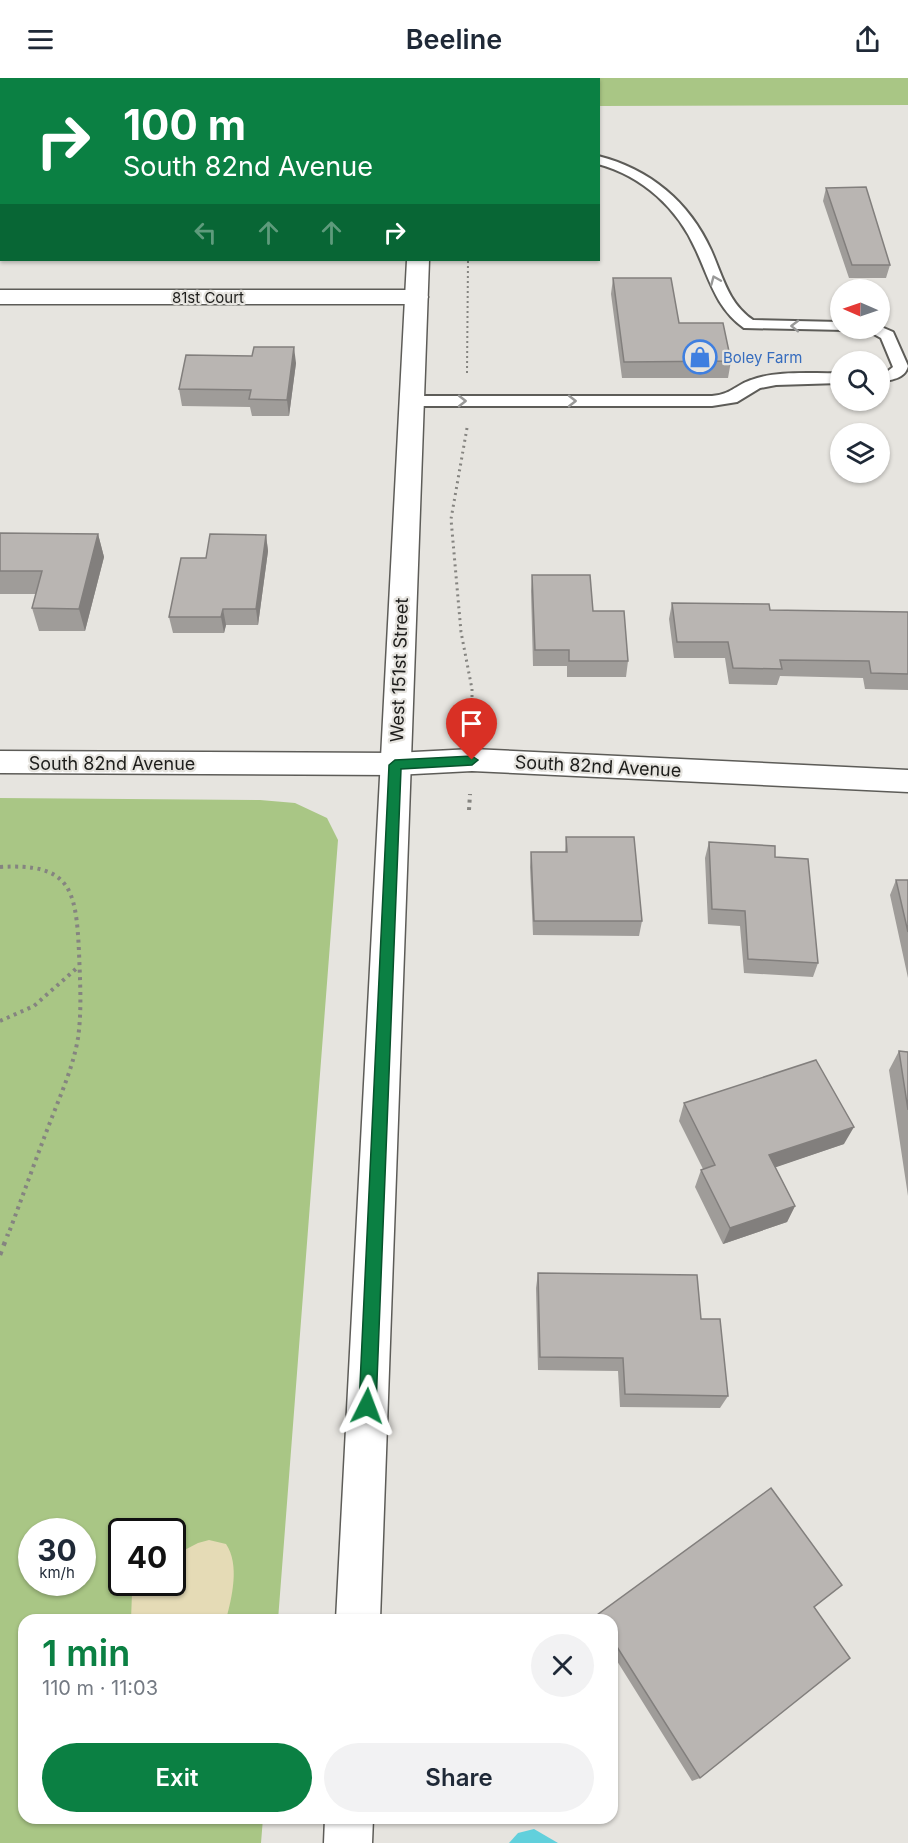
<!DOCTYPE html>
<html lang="en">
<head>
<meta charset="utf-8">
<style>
  :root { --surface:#fff; --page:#f2f2f3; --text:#1f2937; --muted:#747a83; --accent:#0b8043 }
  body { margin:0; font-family:Inter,sans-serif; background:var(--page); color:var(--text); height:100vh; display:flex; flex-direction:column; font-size:22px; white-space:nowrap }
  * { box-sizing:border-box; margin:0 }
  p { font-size:20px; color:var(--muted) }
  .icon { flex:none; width:33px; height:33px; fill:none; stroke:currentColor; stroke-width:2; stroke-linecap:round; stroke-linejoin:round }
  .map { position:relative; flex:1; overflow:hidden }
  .panel { position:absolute; left:18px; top:1536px; width:600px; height:210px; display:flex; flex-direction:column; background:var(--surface); border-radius:18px; box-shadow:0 2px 4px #0004 }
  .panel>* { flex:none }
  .top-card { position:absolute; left:0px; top:0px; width:600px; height:183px; box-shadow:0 2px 4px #0004; background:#0b8043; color:#fff; overflow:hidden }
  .needle { width:39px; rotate:272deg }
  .tools { position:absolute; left:830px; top:201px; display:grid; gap:12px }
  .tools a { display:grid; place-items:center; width:60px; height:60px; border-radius:50%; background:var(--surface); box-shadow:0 2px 4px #0004; font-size:30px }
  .speed { position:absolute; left:18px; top:1440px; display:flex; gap:12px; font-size:30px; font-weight:700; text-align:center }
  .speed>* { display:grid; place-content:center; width:78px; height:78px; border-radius:50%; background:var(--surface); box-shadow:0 2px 4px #0004; line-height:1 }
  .speed small { font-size:15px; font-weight:400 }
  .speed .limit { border:3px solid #111; border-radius:9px; background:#fff; color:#111 }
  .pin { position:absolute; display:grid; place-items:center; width:51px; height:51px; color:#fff; margin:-62px -26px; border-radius:50% 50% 50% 0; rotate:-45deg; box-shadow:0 0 6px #0007 }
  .pin .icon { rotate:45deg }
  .me { position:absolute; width:66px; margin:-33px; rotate:3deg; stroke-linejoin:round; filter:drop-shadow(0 0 4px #0008) }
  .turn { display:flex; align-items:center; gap:21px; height:126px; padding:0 24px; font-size:27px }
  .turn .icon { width:78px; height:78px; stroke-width:2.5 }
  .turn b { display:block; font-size:42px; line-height:51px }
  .lanes { display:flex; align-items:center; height:57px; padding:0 24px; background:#0003; justify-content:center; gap:30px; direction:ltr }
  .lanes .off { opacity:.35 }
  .round { display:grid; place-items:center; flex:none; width:63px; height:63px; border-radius:32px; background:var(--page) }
  .headline { display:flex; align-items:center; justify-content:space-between; height:102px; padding:0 24px }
  h1 { font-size:36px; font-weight:600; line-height:45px; color:var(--accent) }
  .action { display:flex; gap:12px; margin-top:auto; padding:12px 24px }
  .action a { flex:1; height:69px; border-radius:36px; background:var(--accent); color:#fff; font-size:24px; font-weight:600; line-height:69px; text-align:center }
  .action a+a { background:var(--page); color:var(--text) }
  header { display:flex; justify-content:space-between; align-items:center; height:78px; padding:0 24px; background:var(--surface); font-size:27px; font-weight:600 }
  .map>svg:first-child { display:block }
  .green { fill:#a9c685; fill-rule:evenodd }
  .sand { fill:#e5dbb6 }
  .water { fill:#61d0dc }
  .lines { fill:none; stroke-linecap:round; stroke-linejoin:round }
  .lane-casing { stroke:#5d5c58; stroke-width:4 }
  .street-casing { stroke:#5d5c58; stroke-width:3 }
  .secondary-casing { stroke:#5d5c58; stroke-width:3 }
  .path-far3 { stroke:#858480; stroke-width:2; stroke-dasharray:2 3; stroke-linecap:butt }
  .path-far2 { stroke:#858480; stroke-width:3; stroke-dasharray:2 4; stroke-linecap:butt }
  .path-far1 { stroke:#858480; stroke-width:4; stroke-dasharray:3 4.5; stroke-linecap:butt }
  .path { stroke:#858480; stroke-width:4.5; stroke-dasharray:4 6; stroke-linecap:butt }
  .lane { fill:#fff; fill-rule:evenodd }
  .street { fill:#fff; fill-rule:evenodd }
  .secondary { fill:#fff; fill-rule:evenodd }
  .wall { fill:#9f9c99 }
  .shaded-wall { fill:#827f7d }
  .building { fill:#b9b5b2; stroke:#827f7d; stroke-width:1.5 }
  .oneway { stroke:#999998 }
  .route { fill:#0b8043; stroke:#07532c; stroke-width:1.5 }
  .labels { text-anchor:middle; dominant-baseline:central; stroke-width:4.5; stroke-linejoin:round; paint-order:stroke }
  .far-street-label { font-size:15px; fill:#1d1d1b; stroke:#e6e4df }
  .far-shop-label { font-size:15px; fill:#366cbe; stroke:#e6e4df; text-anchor:start }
  .street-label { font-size:18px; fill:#1d1d1b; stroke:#e6e4df }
</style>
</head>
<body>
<header><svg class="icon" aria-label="menu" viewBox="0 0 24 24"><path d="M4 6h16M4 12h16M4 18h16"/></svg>Beeline<svg class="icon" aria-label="share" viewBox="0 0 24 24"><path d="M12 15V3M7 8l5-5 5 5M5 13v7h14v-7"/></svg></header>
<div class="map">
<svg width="908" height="1765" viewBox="0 0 908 1765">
  <rect width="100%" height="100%" fill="#e6e4df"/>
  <path class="green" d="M 453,0 L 908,0 L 908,27 L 599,28 L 598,2 Z
    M 0,720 L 260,722 L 295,725 L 327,740 L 338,762 L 278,1542 L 24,1542 L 24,1740 L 263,1740 L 261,1765 L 0,1765 ZM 32,1454 L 82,1454 L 82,1504 L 32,1504 ZM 122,1454 L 172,1454 L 172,1504 L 122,1504 Z"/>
  <path class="sand" d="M 209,1462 L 226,1466 C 240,1487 232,1519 226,1542 L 131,1542 L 132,1515 L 136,1505 L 172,1504 L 173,1478 L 198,1465 Z"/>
  <path class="water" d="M 534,1751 L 558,1765 L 509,1765 L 518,1755 Z"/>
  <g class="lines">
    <defs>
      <path id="lane" d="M 598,78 C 650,91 689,124 711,172 C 723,199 728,225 753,242 L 840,244 L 840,250 L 847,250 L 845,252 L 744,250 C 716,230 710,202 696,172 C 678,131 643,98 598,86 Z
        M 879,248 L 893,254 L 908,288 C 905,301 891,302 879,304 L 879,294 L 888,293 L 893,289 L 881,260 L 863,250 L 879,250 Z
        M 840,295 L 840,305 L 776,307 L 760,310 L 737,324 L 712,328 L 411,328 L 403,323 L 411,318 L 712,318 C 732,316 734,308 751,302 C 777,292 812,296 840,295 Z"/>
      <path id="street" d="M 0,212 L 417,212 L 425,214 L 428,219 L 425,224 L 417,226 L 0,226 Z
        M 472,671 L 908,692 L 908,714 L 472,693 L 395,697 L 0,695 L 0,673 L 395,675 Z"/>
      <path id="secondary" d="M 418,0 L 436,0 L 436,2 L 418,2 Z
        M 407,182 L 429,182 L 380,1542 L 336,1542 Z
        M 325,1740 L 373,1740 L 372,1765 L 324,1765 Z"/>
    </defs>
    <use href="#lane" class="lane-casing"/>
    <use href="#street" class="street-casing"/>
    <use href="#secondary" class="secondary-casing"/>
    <path class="path-far3" d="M 467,295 L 468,182"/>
    <path class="path-far2" d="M 467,350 L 451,441 L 461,554 L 472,611 L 472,648"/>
    <path class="path-far1" d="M 469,732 L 470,716
      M 0,789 C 70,785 76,810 79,874 C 80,903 82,932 78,960 C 73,990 60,1018 49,1047 C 35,1083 22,1120 8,1157
      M 0,943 L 34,928 L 78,889"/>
    <path class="path" d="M 0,1177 L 8,1156"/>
    <use href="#lane" class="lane"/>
    <use href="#street" class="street"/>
    <use href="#secondary" class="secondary"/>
  </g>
  <path class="wall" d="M 826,110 L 890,187 L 886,200 L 849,200 L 823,123 Z
    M 613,200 L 731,283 L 728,300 L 622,300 L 611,216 Z
    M 296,285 L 289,338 L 252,338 L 250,329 L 182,328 L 179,311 Z
    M 0,455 L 98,456 L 104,479 L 85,553 L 39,553 L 32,530 L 36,516 L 0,516 Z
    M 266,457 L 268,473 L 258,547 L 226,547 L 224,555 L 173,555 L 169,539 L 206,480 Z
    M 532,497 L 593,533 L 628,583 L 626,599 L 567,599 L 567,588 L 533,588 L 531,513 Z
    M 672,525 L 770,532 L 908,534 L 908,612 L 865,611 L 863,600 L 780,598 L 777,607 L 729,606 L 725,580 L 674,580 L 669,541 Z
    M 566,759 L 642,843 L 639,858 L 533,857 L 530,789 L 531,774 L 565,774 Z
    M 709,764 L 775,779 L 818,885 L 813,899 L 744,895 L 740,848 L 708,846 L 705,780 Z
    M 896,802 L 908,802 L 908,900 L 890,817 Z
    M 899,973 L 908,974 L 908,1118 L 889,992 Z
    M 684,1025 L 844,1066 L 775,1089 L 795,1128 L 787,1144 L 723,1166 L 695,1109 L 701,1092 L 703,1091 L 679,1043 Z
    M 538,1195 L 701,1241 L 728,1318 L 720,1330 L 620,1329 L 618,1293 L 538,1292 L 536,1210 Z
    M 814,1529 L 700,1700 L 692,1703 L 612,1575 L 612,1542 L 594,1542 L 597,1537 Z"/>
  <path class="shaded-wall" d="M 294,269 L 296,285 L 289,338 L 287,322 Z
    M 98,456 L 104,479 L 85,553 L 79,531 Z
    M 266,457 L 268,473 L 258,547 L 256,531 Z
    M 223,531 L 226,547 L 224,555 L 221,539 Z
    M 854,1049 L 844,1066 L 762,1094 L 769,1077 Z
    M 795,1128 L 787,1144 L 723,1166 L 730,1150 Z"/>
  <path class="building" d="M 866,109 L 890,187 L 852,187 L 826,110 Z
    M 613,200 L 671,200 L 679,245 L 723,245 L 731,283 L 624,284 Z
    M 254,269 L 294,269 L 287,322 L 249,321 L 251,312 L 179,311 L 186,277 L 252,278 Z
    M 0,455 L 98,456 L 79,531 L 32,530 L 42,493 L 0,493 Z
    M 210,456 L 266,457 L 256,531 L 223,531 L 221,539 L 169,539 L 181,480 L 206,480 Z
    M 532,497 L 590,497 L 593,533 L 624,533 L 628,583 L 569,583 L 569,572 L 535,572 Z
    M 672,525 L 769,526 L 770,532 L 908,534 L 908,596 L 871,595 L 869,583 L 780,582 L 782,591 L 733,590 L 728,564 L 677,564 Z
    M 566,759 L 634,759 L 642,843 L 534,843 L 531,774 L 567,774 Z
    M 709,764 L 775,768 L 775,779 L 808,781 L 818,885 L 748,881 L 745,833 L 712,831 Z
    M 896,802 L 908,802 L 908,854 Z
    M 899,973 L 908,974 L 908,1032 Z
    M 816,982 L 854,1049 L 769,1077 L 795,1128 L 730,1150 L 701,1092 L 715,1087 L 684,1025 Z
    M 538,1195 L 697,1197 L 701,1241 L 720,1241 L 728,1318 L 625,1316 L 623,1280 L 540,1279 Z
    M 771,1410 L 842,1507 L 814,1529 L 850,1580 L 700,1700 L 612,1561 L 612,1542 L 600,1542 L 597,1537 Z"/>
  <defs><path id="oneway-chevron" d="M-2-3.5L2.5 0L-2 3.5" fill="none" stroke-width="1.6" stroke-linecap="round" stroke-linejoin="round" transform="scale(1.5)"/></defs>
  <g class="oneway">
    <use href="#oneway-chevron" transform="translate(715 202) rotate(-113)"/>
    <use href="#oneway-chevron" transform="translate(795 248) rotate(-179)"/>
    <use href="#oneway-chevron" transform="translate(462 323)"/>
    <use href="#oneway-chevron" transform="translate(572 323)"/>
  </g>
  <path class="route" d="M 472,678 L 478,682 L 472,687 L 401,691 L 376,1328 L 373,1334 L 367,1336 L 361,1334 L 359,1328 L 389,687 L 395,682 Z"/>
  <defs>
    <symbol id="shop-ring" viewBox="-11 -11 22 22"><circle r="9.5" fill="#e6e4df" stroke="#3f7fe0" stroke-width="1.5"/><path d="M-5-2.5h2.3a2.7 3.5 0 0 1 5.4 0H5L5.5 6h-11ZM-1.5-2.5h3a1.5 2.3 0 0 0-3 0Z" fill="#3f7fe0"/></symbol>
  </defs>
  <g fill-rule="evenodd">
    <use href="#shop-ring" x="681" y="260" width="38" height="38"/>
  </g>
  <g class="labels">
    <g class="far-street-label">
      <text x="208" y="219">81st Court</text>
    </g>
    <g class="far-shop-label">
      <text x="723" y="279">Boley Farm</text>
    </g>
    <g class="street-label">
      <text transform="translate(399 592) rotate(-88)">West 151st Street</text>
      <text x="112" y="685">South 82nd Avenue</text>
      <text transform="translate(598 688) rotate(3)">South 82nd Avenue</text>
    </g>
  </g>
</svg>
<div class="tools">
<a><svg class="needle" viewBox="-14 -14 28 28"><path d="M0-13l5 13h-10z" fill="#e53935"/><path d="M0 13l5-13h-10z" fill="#747a83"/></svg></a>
<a><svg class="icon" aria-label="search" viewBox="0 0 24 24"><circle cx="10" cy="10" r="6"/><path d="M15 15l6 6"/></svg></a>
<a><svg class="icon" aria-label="layers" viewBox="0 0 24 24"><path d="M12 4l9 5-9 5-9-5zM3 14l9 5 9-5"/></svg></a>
</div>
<div class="speed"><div>30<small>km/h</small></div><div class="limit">40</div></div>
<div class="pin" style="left:472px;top:682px;background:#d93025"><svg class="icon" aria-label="arrive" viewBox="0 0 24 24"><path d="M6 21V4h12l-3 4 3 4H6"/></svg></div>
<svg class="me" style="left:367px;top:1328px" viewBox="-20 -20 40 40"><path d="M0-17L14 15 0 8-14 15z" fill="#0b8043" stroke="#fff" stroke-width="4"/></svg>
<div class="top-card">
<div class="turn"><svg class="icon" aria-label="right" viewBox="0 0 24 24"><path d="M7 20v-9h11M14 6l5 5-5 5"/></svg><div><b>100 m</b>South 82nd Avenue</div></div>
<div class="lanes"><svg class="icon off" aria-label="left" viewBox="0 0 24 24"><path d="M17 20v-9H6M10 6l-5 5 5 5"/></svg><svg class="icon off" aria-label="ahead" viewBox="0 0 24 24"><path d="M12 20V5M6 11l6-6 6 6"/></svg><svg class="icon off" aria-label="ahead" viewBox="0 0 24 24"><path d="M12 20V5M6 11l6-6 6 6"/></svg><svg class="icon" aria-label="right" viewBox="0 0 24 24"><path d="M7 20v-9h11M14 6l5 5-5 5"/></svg></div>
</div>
<section class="panel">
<div class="headline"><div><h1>1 min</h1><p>110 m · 11:03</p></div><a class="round"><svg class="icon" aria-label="close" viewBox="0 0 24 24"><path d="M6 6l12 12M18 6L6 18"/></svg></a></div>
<div class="action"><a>Exit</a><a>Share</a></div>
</section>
</div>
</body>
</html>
